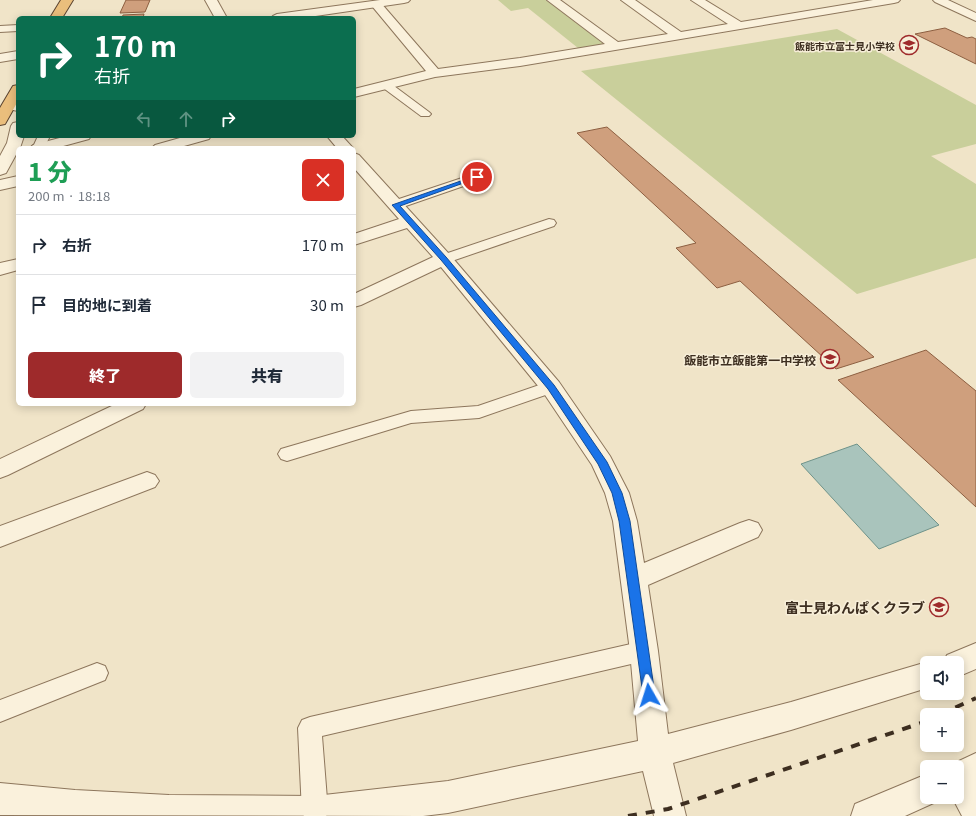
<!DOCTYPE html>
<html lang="ja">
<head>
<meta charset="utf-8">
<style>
  :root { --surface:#fff; --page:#f2f2f3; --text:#1f2937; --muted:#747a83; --line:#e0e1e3; --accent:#9e2a2b }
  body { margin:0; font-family:Georgia,"Noto Sans JP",serif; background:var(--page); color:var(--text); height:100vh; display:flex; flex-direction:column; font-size:15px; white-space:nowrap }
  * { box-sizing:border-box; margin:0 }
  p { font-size:13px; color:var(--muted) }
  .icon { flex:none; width:22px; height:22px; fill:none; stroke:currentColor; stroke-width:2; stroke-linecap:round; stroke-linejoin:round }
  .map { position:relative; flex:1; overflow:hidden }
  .side { position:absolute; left:16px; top:146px; width:340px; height:260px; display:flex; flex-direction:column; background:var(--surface); border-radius:6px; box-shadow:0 2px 10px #0003 }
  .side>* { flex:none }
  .top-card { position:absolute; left:16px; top:16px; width:340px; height:122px; border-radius:6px; box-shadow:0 2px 10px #0003; background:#0b6e4f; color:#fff; overflow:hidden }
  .buttons { position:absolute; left:920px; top:656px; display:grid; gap:8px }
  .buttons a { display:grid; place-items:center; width:44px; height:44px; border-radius:6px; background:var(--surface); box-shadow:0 2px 10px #0003; font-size:20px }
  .pin { position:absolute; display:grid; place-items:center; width:34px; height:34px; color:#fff; margin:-17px; border:2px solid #fff; border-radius:50%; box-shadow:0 1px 4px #0007 }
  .me { position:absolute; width:44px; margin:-22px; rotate:354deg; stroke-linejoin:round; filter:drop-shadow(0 0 3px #0008) }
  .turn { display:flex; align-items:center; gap:14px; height:84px; padding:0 12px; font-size:18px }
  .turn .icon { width:52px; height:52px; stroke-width:2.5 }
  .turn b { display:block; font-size:28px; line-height:34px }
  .lanes { display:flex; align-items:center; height:38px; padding:0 12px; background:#0003; justify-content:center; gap:20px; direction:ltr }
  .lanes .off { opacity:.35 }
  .round { display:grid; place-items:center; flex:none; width:42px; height:42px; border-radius:6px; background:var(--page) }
  .overview { display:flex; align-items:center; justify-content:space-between; height:68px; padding:0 12px }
  h1 { font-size:24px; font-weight:800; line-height:30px; color:#1e9e55 }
  .button { display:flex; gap:8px; margin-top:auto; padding:8px 12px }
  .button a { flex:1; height:46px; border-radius:6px; background:var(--accent); color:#fff; font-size:16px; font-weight:800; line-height:46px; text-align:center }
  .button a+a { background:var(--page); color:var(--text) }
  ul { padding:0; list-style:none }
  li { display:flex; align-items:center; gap:12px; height:60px; padding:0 12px; border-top:1px solid var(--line) }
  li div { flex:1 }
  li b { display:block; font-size:15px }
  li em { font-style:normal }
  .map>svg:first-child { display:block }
  .green { fill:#c9cf9b }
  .water { fill:#a9c4bc; stroke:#6f938a }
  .building { fill:#cf9f7d; stroke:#8d5f41 }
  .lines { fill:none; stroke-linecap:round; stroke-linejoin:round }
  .service-casing { stroke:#8d765c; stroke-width:2 }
  .minor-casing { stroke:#8d765c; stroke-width:2 }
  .tertiary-casing { stroke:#8d765c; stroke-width:2 }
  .trunk-casing { stroke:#5b4430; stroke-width:2 }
  .service { fill:#faf1dc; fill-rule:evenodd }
  .minor { fill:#faf1dc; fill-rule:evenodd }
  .tertiary { fill:#faf1dc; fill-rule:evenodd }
  .trunk { fill:#eabe7c; fill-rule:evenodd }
  .rail { stroke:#3d2e20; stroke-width:4; stroke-dasharray:9 9; stroke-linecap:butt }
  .route { fill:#1a73e8; stroke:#114b97 }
  .labels { text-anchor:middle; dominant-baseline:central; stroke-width:3; stroke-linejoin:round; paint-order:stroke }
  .far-poi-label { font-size:10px; font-weight:bold; fill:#3d2e20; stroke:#f7eed8; text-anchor:end }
  .poi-label { font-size:12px; font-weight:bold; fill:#3d2e20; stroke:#f7eed8; text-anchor:end }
  .near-poi-label { font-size:14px; font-weight:bold; fill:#3d2e20; stroke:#f7eed8; text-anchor:end }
</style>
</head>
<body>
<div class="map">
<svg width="976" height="816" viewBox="0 0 976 816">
  <rect width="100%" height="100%" fill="#f0e4c8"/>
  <path class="green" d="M 498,0 L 546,0 L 604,44 L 578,48 L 528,8 L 511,11 Z
    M 837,29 L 976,105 L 976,144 L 931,156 L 976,184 L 976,258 L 857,294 L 581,71 Z"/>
  <path class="water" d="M 857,444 L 939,525 L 879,549 L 801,464 Z"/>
  <path class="building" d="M 126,0 L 150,0 L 145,12 L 120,13 Z
    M 144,14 L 143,18 L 122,18 L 123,15 Z
    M 945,28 L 967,38 L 972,37 L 976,39 L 976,64 L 915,34 Z
    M 607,127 L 874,357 L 836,369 L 740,281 L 717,288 L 676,248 L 696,243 L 577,133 Z
    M 926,350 L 976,391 L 976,507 L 838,380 Z"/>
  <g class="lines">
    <defs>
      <path id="service" d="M 18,25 L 18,31 L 0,32 L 0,26 Z
        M 386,82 L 390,83 L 429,112 L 431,114 L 429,116 L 421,116 L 382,87 L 381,85 Z
        M 38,136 L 50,136 L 44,148 L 33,147 Z
        M 477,173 L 481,174 L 483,177 L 481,180 L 400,208 L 390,208 L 389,205 L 390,202 Z
        M 549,219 L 554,220 L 556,223 L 554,226 L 449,262 L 444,263 L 439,262 L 437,259 L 439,256 Z
        M 551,381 L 557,383 L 559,387 L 557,391 L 479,418 L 411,423 L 287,461 L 281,459 L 278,454 L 281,449 L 411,411 L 478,406 Z
        M 644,641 L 652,644 L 655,651 L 652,658 L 644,661 L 322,736 L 328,812 L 326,816 L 304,816 L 302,812 L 298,728 L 302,720 L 310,717 Z
        M 97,663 L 105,666 L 108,673 L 105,680 L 0,722 L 0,700 Z"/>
      <path id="minor" d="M 205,0 L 217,0 L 227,18 L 215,18 Z
        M 547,0 L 560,0 L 618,42 L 668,34 L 621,0 L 635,0 L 681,32 L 728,24 L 691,0 L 705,0 L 741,22 L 873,0 L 900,0 L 898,2 L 894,3 L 520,66 L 435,77 L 354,97 L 354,89 L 426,71 L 372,6 L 370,4 L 372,2 L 380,2 L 438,69 L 520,58 L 605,44 Z
        M 933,0 L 948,0 L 976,13 L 976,21 L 935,2 Z
        M 14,93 L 18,94 L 18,111 L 13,110 L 7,97 L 9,94 Z
        M 18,122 L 18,136 L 24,136 L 20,148 L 18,148 L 18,151 L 6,173 L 0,175 L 0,156 L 7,143 L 11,126 L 13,123 Z
        M 67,136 L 91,136 L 89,139 L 56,148 L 30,148 L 33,145 Z
        M 187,136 L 211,136 L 209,139 L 177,148 L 152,148 L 155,145 Z
        M 327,136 L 342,136 L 353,148 L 337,148 Z
        M 354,153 L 359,155 L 450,255 L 559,382 L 610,456 L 629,493 L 637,521 L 644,563 L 740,523 L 749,520 L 758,523 L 762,530 L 758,537 L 648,585 L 658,651 L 668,734 L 791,702 L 927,662 L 930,663 L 927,663 L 927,688 L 791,730 L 673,763 L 686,816 L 654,816 L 643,771 L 448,813 L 423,816 L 0,815 L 0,783 L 75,790 L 169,795 L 315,796 L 448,781 L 638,741 L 630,651 L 613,521 L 605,493 L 592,465 L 543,392 L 441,267 L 361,305 L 354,307 L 354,294 L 433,257 L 407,228 L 354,245 L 354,234 L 399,219 L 354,168 Z
        M 18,176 L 18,186 L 0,190 L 0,180 Z
        M 18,259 L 18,270 L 0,275 L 0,263 Z
        M 116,404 L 146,404 L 143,409 L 8,475 L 0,478 L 0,459 Z
        M 147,472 L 155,475 L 159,481 L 155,487 L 0,547 L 0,526 Z
        M 976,643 L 976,669 L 957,677 L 957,663 L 943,663 L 947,655 Z
        M 959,761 L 970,766 L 976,776 L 976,816 L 962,816 L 952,797 L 957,797 L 957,767 L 947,767 Z"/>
      <path id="tertiary" d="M 380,0 L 410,0 L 408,2 L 404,3 L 302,18 L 271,18 L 273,16 L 277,14 Z
        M 18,51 L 18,59 L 0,62 L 0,54 Z
        M 976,753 L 976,785 L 957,794 L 957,767 L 946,767 Z
        M 927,774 L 927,797 L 940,797 L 938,801 L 905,816 L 851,816 L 855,804 Z"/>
      <path id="trunk" d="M 61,0 L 73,0 L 62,18 L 50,18 Z
        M 18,85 L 18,101 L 5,124 L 0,125 L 0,108 L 13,86 Z"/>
    </defs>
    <use href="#service" class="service-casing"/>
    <use href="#minor" class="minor-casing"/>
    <use href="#tertiary" class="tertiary-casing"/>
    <use href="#trunk" class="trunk-casing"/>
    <use href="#service" class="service"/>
    <use href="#minor" class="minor"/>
    <use href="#tertiary" class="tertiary"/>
    <use href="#trunk" class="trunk"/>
    <path class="rail" d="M 939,715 L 976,698
      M 628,816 L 668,809 L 927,721"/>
  </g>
  <path class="route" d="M 475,176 L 480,177 L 400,206 L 446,257 L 554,385 L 607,462 L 622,493 L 630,521 L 655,695 L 653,699 L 649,700 L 644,699 L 643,695 L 619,521 L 612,493 L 598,464 L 548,389 L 441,260 L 392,205 Z"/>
  <defs>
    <symbol id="school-ring" viewBox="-11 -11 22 22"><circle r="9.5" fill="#f7eed8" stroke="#9e2a2b" stroke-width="1.5"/><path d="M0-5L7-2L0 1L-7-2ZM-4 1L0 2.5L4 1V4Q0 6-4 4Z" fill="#9e2a2b"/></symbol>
  </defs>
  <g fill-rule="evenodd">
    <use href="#school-ring" x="898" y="34" width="22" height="22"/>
    <use href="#school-ring" x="819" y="348" width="22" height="22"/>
    <use href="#school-ring" x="928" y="596" width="22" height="22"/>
  </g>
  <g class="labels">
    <g class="far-poi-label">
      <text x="895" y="45">飯能市立富士見小学校</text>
    </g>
    <g class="poi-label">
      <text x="816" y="359">飯能市立飯能第一中学校</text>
    </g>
    <g class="near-poi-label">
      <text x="925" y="607">富士見わんぱくクラブ</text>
    </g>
  </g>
</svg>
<div class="buttons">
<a><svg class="icon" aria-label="sound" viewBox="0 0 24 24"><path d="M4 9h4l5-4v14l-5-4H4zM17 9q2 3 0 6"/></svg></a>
<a>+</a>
<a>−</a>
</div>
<div class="pin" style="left:477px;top:177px;background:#d93025"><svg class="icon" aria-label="arrive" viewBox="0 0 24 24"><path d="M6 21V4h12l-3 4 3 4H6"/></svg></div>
<svg class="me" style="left:649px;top:695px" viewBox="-20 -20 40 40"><path d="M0-17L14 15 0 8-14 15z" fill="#1a73e8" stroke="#fff" stroke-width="4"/></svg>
<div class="top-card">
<div class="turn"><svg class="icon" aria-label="right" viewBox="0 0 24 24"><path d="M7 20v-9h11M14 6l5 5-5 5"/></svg><div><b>170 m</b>右折</div></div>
<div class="lanes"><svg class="icon off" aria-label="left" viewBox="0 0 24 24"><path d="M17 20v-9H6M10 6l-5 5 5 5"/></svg><svg class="icon off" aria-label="ahead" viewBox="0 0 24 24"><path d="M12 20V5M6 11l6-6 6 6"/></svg><svg class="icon" aria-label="right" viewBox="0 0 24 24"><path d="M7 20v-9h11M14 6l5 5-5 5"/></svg></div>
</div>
<section class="side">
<div class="overview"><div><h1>1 分</h1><p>200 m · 18:18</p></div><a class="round" style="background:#d93025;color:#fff"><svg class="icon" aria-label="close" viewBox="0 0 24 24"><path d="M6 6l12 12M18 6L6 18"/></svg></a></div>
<ul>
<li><svg class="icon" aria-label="right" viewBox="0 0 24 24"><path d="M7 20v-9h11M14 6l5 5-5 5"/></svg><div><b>右折</b></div><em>170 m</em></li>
<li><svg class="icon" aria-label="arrive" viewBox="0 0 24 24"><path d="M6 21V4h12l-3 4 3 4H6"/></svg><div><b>目的地に到着</b></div><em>30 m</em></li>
</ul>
<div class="button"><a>終了</a><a>共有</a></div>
</section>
</div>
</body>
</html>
